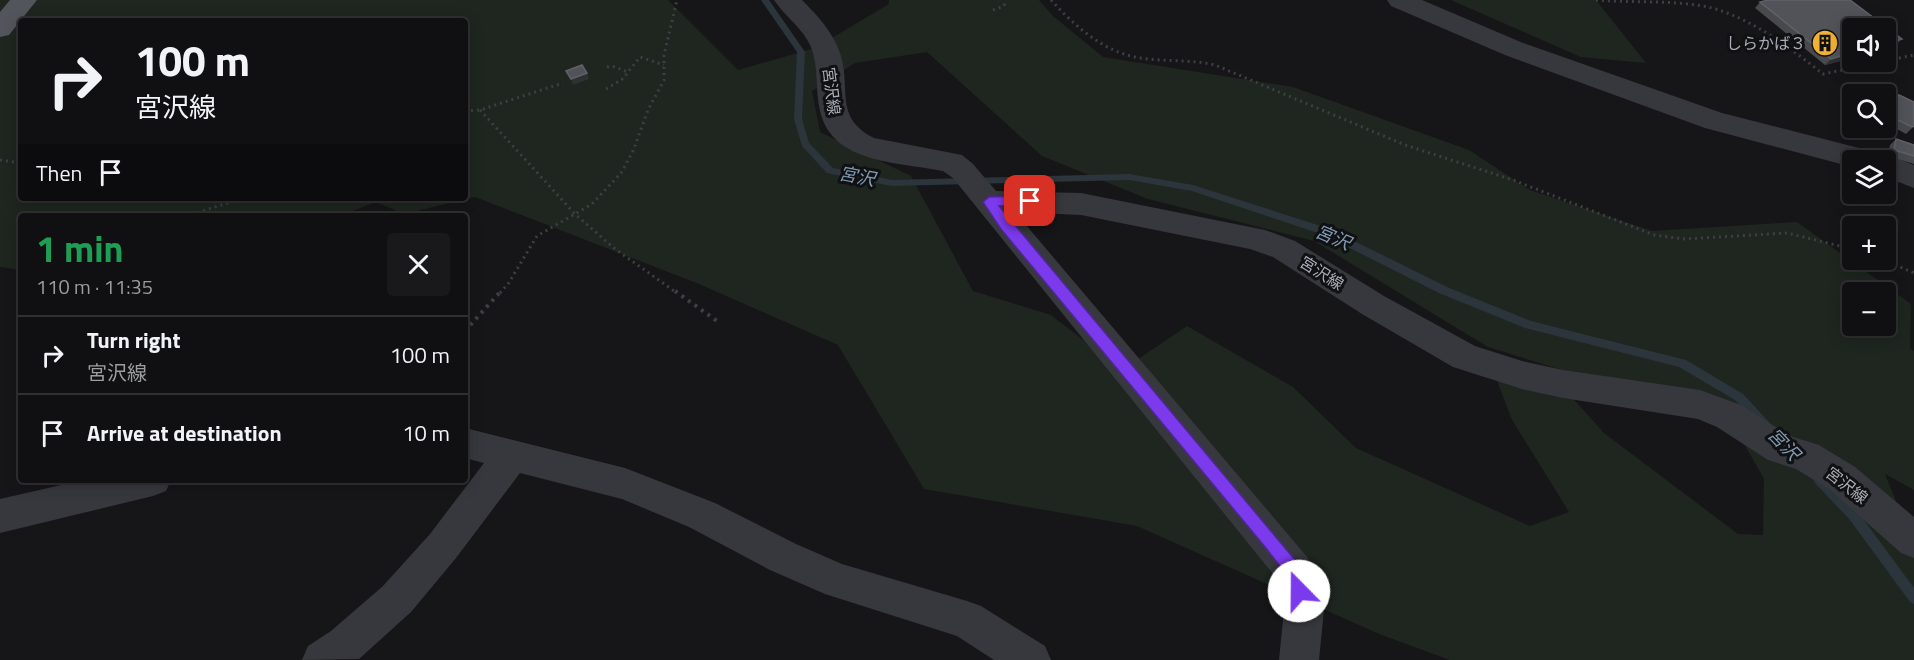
<!DOCTYPE html>
<html lang="en">
<head>
<meta charset="utf-8">
<style>
  :root { --surface:#101012; --page:#19191b; --text:#f1f3f6; --muted:#9c9d9f; --line:#303032 }
  body { margin:0; font-family:"Titillium Web","Noto Sans JP",sans-serif; background:var(--page); color:var(--text); height:100vh; display:flex; flex-direction:column; font-size:22px; white-space:nowrap }
  * { box-sizing:border-box; margin:0 }
  p { font-size:20px; color:var(--muted) }
  .icon { flex:none; width:33px; height:33px; fill:none; stroke:currentColor; stroke-width:2; stroke-linecap:round; stroke-linejoin:round }
  .map { position:relative; flex:1; overflow:hidden }
  .drawer { position:absolute; left:18px; top:213px; width:450px; height:270px; display:flex; flex-direction:column; background:var(--surface); border-radius:6px; box-shadow:0 3px 15px #0003,0 0 0 2px var(--line) }
  .drawer>* { flex:none }
  .guide { position:absolute; left:18px; top:18px; width:450px; height:183px; border-radius:6px; box-shadow:0 3px 15px #0003,0 0 0 2px var(--line); background:#101012; color:var(--text); overflow:hidden }
  .buttons { position:absolute; left:1842px; top:18px; display:grid; gap:12px }
  .buttons a { display:grid; place-items:center; width:54px; height:54px; border-radius:6px; background:var(--surface); box-shadow:0 3px 15px #0003,0 0 0 2px var(--line); font-size:30px }
  .pin { position:absolute; display:grid; place-items:center; width:51px; height:51px; color:#fff; margin:-26px; border-radius:12px; box-shadow:0 3px 9px #0006 }
  .me { position:absolute; width:66px; margin:-33px; rotate:338deg; stroke-linejoin:round; filter:drop-shadow(0 0 4px #0008) }
  .turn { display:flex; align-items:center; gap:21px; height:126px; padding:0 18px; font-size:27px }
  .turn .icon { width:78px; height:78px; stroke-width:2.5 }
  .turn b { display:block; font-size:42px; line-height:51px }
  .then { display:flex; align-items:center; height:57px; padding:0 18px; background:#0003; gap:12px; font-size:22px }
  .round { display:grid; place-items:center; flex:none; width:63px; height:63px; border-radius:6px; background:var(--page) }
  .summary { display:flex; align-items:center; justify-content:space-between; height:102px; padding:0 18px }
  h1 { font-size:36px; font-weight:700; line-height:45px; color:#1e9e55 }
  ul { padding:0; list-style:none }
  li { display:flex; align-items:center; gap:18px; height:78px; padding:0 18px; border-top:2px solid var(--line) }
  li div { flex:1 }
  li b { display:block; font-size:22px }
  li em { font-style:normal }
  .map>svg:first-child { display:block }
  .green { fill:#1e261f; fill-rule:evenodd }
  .lines { fill:none; stroke-linecap:round; stroke-linejoin:round }
  .stream { fill:#2c353c; fill-rule:evenodd }
  .path-far1 { stroke:#3d3f44; stroke-width:3; stroke-dasharray:2 4; stroke-linecap:butt }
  .path { stroke:#3d3f44; stroke-width:4; stroke-dasharray:3 5; stroke-linecap:butt }
  .minor { fill:#37383d; fill-rule:evenodd }
  .major { fill:#53555c; fill-rule:evenodd }
  .wall { fill:#47494d }
  .shaded-wall { fill:#2f3033 }
  .building { fill:#525359; stroke:#5f6168; stroke-width:1.5 }
  .route { fill:#7c3aed; stroke:#51269a; stroke-width:1.5 }
  .labels { text-anchor:middle; dominant-baseline:central; stroke-width:6; stroke-linejoin:round; paint-order:stroke }
  .poi-label { font-size:16px; fill:#a8adb8; stroke:#111113; text-anchor:end }
  .street-label { font-size:16px; fill:#a8adb8; stroke:#111113 }
  .water-label { font-size:18px; font-style:italic; fill:#7f9bb3; stroke:#111113 }
</style>
</head>
<body>
<div class="map">
<svg width="1914" height="660" viewBox="0 0 1914 660">
  <rect width="100%" height="100%" fill="#161618"/>
  <path class="green" d="M 0,0 L 668,0 L 738,70 L 815,48 L 889,4 L 889,0 L 1039,0 L 1053,16 L 1103,57 L 1293,87 L 1469,150 L 1530,190 L 1652,231 L 1797,222 L 1911,304 L 1910,348 L 1914,351 L 1914,490 L 1885,474 L 1914,546 L 1914,660 L 1450,660 L 1379,634 L 1137,526 L 924,489 L 838,345 L 699,284 L 475,197 L 404,214 L 376,202 L 340,216 L 21,216 L 21,270 L 0,267 ZM 21,21 L 465,21 L 465,198 L 21,198 ZM 927,52 L 1042,156 L 1148,199 L 1314,241 L 1488,347 L 1581,376 L 1719,400 L 1764,479 L 1763,535 L 1738,534 L 1604,433 L 1568,393 L 1497,381 L 1512,420 L 1569,512 L 1530,526 L 1356,448 L 1293,387 L 1187,326 L 1122,370 L 1051,315 L 973,291 L 911,176 L 820,132 L 812,91 L 855,63 ZM 1852,292 L 1886,292 L 1886,326 L 1852,326 Z
    M 1451,0 L 1596,0 L 1646,63 L 1581,57 Z"/>
  <g class="lines">
    <path class="stream" d="M 761,0 L 769,0 L 805,52 L 802,119 L 809,143 L 833,168 L 892,180 L 1129,174 L 1193,185 L 1330,229 L 1447,287 L 1531,321 L 1686,360 L 1743,394 L 1770,423 L 1768,426 L 1764,428 L 1760,426 L 1735,400 L 1679,367 L 1525,328 L 1439,293 L 1324,235 L 1192,191 L 1129,180 L 892,186 L 827,173 L 802,146 L 794,119 L 797,52 Z
      M 1819,474 L 1823,475 L 1858,512 L 1914,588 L 1914,604 L 1910,602 L 1850,520 L 1815,483 L 1813,479 L 1815,475 Z"/>
    <path class="path-far1" d="M 1051,0 C 1075,26 1103,52 1140,58 C 1165,62 1190,59 1215,65 L 1405,145 L 1513,180 L 1654,235 L 1685,239 L 1787,233 L 1852,249
      M 1596,0 C 1631,3 1668,0 1703,6 C 1746,14 1789,47 1823,74 L 1914,55
      M 993,10 L 1004,6 L 1006,0
      M 1746,38 L 1769,43 L 1776,41
      M 607,67 L 612,66 L 628,72 L 640,57 L 664,65
      M 606,89 L 624,78 L 628,72
      M 480,110 L 575,214 L 615,249 L 677,293
      M 465,111 L 480,110 L 563,83
      M 0,160 L 21,163
      M 186,216 L 244,198
      M 1884,260 L 1914,273
      M 500,293 L 508,284 L 537,236 L 592,204 L 621,173 L 633,151 L 648,110 L 664,80 L 664,55 L 677,0"/>
    <path class="path" d="M 675,291 L 717,321
      M 465,331 L 501,291"/>
    <path class="minor" d="M 774,0 L 802,0 C 817,15 833,32 840,53 C 852,89 833,117 874,138 L 962,155 L 973,164 L 996,191 L 1081,193 L 1265,230 L 1295,241 L 1384,296 L 1475,346 L 1522,361 L 1563,370 L 1700,390 L 1741,405 L 1790,436 L 1819,445 L 1855,467 L 1914,517 L 1914,558 L 1901,553 L 1829,489 L 1796,469 L 1768,460 L 1717,427 L 1698,419 L 1563,398 L 1522,389 L 1453,367 L 1362,314 L 1273,257 L 1250,249 L 1081,215 L 1015,212 L 1308,558 L 1324,610 L 1319,660 L 1279,660 L 1284,610 L 1277,579 L 953,178 L 943,171 C 899,162 832,164 820,111 C 815,90 819,67 811,47 C 803,28 785,17 774,0 Z
      M 1387,0 L 1422,0 L 1523,43 L 1722,113 L 1867,150 L 1877,153 L 1880,157 C 1891,154 1903,161 1914,165 L 1914,188 L 1886,177 L 1886,160 L 1852,160 L 1852,167 L 1705,128 L 1505,55 L 1391,6 Z
      M 465,428 L 625,468 L 715,503 L 796,544 L 842,564 L 967,601 L 981,606 L 1045,646 L 1051,660 L 994,660 L 957,636 L 825,594 L 770,570 L 689,527 L 622,499 L 520,473 L 456,558 L 411,612 L 359,659 L 302,660 L 308,646 L 331,631 L 383,586 L 430,534 L 484,463 L 465,458 Z
      M 83,480 L 171,480 L 166,491 L 153,496 L 0,533 L 0,499 Z"/>
    <path class="major" d="M 10,0 L 37,0 L 9,35 L 0,37 L 0,12 Z"/>
  </g>
  <path class="wall" d="M 1760,2 L 1896,46 L 1825,65 L 1755,8 Z
    M 1886,109 L 1914,126 L 1906,134 L 1886,123 Z
    M 1896,139 L 1914,145 L 1914,164 L 1888,156 L 1890,145 Z"/>
  <path class="shaded-wall" d="M 1902,39 L 1896,46 L 1886,49 L 1886,44 Z
    M 1852,53 L 1852,58 L 1825,65 L 1831,59 Z
    M 587,73 L 589,79 L 573,85 L 571,79 Z"/>
  <path class="building" d="M 1768,0 L 1850,0 L 1902,39 L 1886,44 L 1886,28 L 1852,28 L 1852,53 L 1831,59 L 1760,2 Z
    M 582,65 L 587,73 L 571,79 L 566,71 Z
    M 1899,95 L 1914,102 L 1914,126 L 1912,127 L 1886,114 L 1886,110 Z
    M 1896,139 L 1914,145 L 1914,156 L 1894,150 Z"/>
  <path class="route" d="M 1030,196 L 1036,201 L 1034,204 L 999,206 L 1300,566 L 1307,591 L 1305,596 L 1299,598 L 1293,596 L 1287,575 L 1266,548 L 1001,229 L 983,202 L 989,197 Z"/>
  <defs>
    <symbol id="building-disc" viewBox="-11 -11 22 22"><circle r="9.5" fill="#f2b134" stroke="#111113"/><path d="M-4-6H4V6H1V3H-1V6H-4ZM-2.5-4.3h1.7v1.8h-1.7ZM.8-4.3h1.7v1.8H.8ZM-2.5-1h1.7V.8h-1.7ZM.8-1h1.7V.8H.8Z" fill="#111"/></symbol>
  </defs>
  <g fill-rule="evenodd">
    <use href="#building-disc" x="1810" y="28" width="30" height="30"/>
  </g>
  <g class="labels">
    <g class="poi-label">
      <text x="1806" y="43">しらかば３</text>
    </g>
    <g class="street-label">
      <text transform="translate(832 91) rotate(83)">宮沢線</text>
      <text transform="translate(1322 273) rotate(32)">宮沢線</text>
      <text transform="translate(1847 485) rotate(38)">宮沢線</text>
    </g>
    <g class="water-label">
      <text transform="translate(857 176) rotate(11)">宮沢</text>
      <text transform="translate(1333 237) rotate(23)">宮沢</text>
      <text transform="translate(1784 444) rotate(46)">宮沢</text>
    </g>
  </g>
</svg>
<div class="buttons">
<a><svg class="icon" aria-label="sound" viewBox="0 0 24 24"><path d="M4 9h4l5-4v14l-5-4H4zM17 9q2 3 0 6"/></svg></a>
<a><svg class="icon" aria-label="search" viewBox="0 0 24 24"><circle cx="10" cy="10" r="6"/><path d="M15 15l6 6"/></svg></a>
<a><svg class="icon" aria-label="layers" viewBox="0 0 24 24"><path d="M12 4l9 5-9 5-9-5zM3 14l9 5 9-5"/></svg></a>
<a>+</a>
<a>−</a>
</div>
<div class="pin" style="left:1030px;top:201px;background:#d93025"><svg class="icon" aria-label="arrive" viewBox="0 0 24 24"><path d="M6 21V4h12l-3 4 3 4H6"/></svg></div>
<svg class="me" style="left:1299px;top:591px" viewBox="-20 -20 40 40"><circle r="19" fill="#fff"/><path d="M0-13L10 11 0 6-10 11z" fill="#7c3aed"/></svg>
<div class="guide">
<div class="turn"><svg class="icon" aria-label="right" viewBox="0 0 24 24"><path d="M7 20v-9h11M14 6l5 5-5 5"/></svg><div><b>100 m</b>宮沢線</div></div>
<div class="then">Then<svg class="icon" aria-label="arrive" viewBox="0 0 24 24"><path d="M6 21V4h12l-3 4 3 4H6"/></svg></div>
</div>
<section class="drawer">
<div class="summary"><div><h1>1 min</h1><p>110 m · 11:35</p></div><a class="round"><svg class="icon" aria-label="close" viewBox="0 0 24 24"><path d="M6 6l12 12M18 6L6 18"/></svg></a></div>
<ul>
<li><svg class="icon" aria-label="right" viewBox="0 0 24 24"><path d="M7 20v-9h11M14 6l5 5-5 5"/></svg><div><b>Turn right</b><p>宮沢線</p></div><em>100 m</em></li>
<li><svg class="icon" aria-label="arrive" viewBox="0 0 24 24"><path d="M6 21V4h12l-3 4 3 4H6"/></svg><div><b>Arrive at destination</b></div><em>10 m</em></li>
</ul>
</section>
</div>
</body>
</html>
